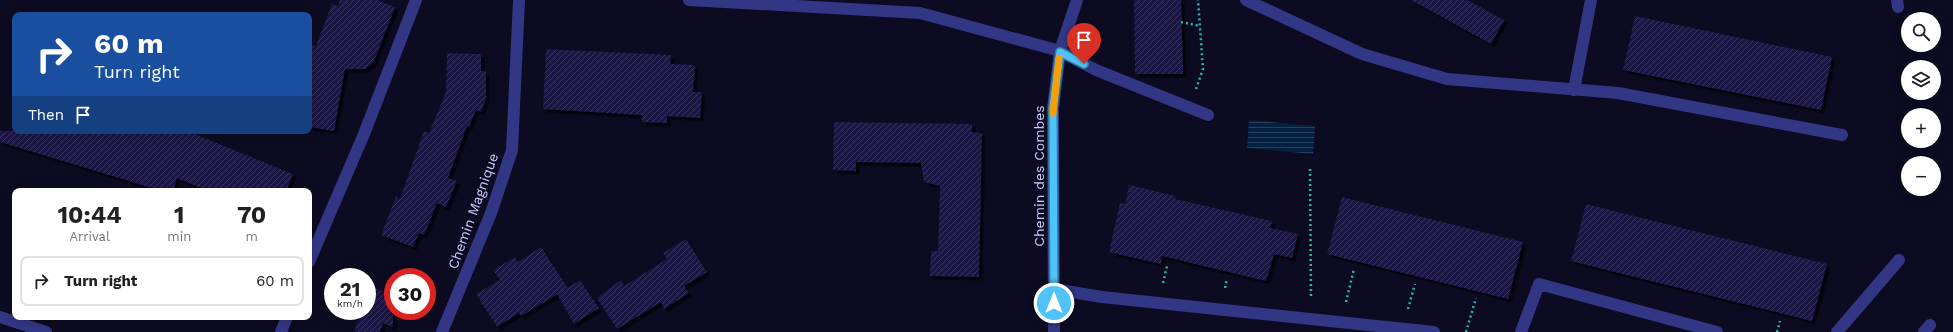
<!DOCTYPE html>
<html lang="en">
<head>
<meta charset="utf-8">
<style>
  :root { --surface:#fff; --page:#f6f6f6; --text:#202124; --muted:#757577; --line:#e0e0e0 }
  body { margin:0; font-family:"Work Sans",sans-serif; background:var(--page); color:var(--text); height:100vh; display:flex; flex-direction:column; font-size:15px; white-space:nowrap }
  * { box-sizing:border-box; margin:0 }
  p { font-size:13px; color:var(--muted) }
  .icon { flex:none; width:22px; height:22px; fill:none; stroke:currentColor; stroke-width:2; stroke-linecap:round; stroke-linejoin:round }
  .map { position:relative; flex:1; overflow:hidden }
  .panel { position:absolute; left:12px; top:188px; width:300px; height:132px; display:flex; flex-direction:column; background:var(--surface); border-radius:8px; box-shadow:0 2px 10px #0003 }
  .panel>* { flex:none }
  .top-card { position:absolute; left:12px; top:12px; width:300px; height:122px; border-radius:8px; box-shadow:0 2px 10px #0003; background:#1a4fa0; color:#fff; overflow:hidden }
  .tools { position:absolute; left:1901px; top:12px; display:grid; gap:8px }
  .tools a { display:grid; place-items:center; width:40px; height:40px; border-radius:50%; background:var(--surface); box-shadow:0 2px 10px #0003; font-size:20px }
  .speed { position:absolute; left:324px; top:268px; display:flex; gap:8px; font-size:20px; font-weight:700; text-align:center }
  .speed>* { display:grid; place-content:center; width:52px; height:52px; border-radius:50%; background:var(--surface); box-shadow:0 2px 10px #0003; line-height:1 }
  .speed small { font-size:10px; font-weight:400 }
  .speed .limit { border:6px solid #d22; background:#fff; color:#111 }
  .pin { position:absolute; display:grid; place-items:center; width:34px; height:34px; color:#fff; margin:-41px -17px; border-radius:50% 50% 50% 0; rotate:-45deg; box-shadow:0 0 4px #0007 }
  .pin .icon { rotate:45deg }
  .me { position:absolute; width:44px; margin:-22px; rotate:0deg; stroke-linejoin:round; filter:drop-shadow(0 0 3px #0008) }
  .turn { display:flex; align-items:center; gap:14px; height:84px; padding:0 16px; font-size:18px }
  .turn .icon { width:52px; height:52px; stroke-width:2.5 }
  .turn b { display:block; font-size:28px; line-height:34px }
  .then { display:flex; align-items:center; height:38px; padding:0 16px; background:#0003; gap:8px; font-size:15px }
  .eta { display:flex; justify-content:space-evenly; align-items:center; height:68px; text-align:center }
  .eta b { font-size:24px; font-weight:700; line-height:28px }
  ul { padding:0; list-style:none }
  li { display:flex; align-items:center; gap:12px; height:50px; margin:0 8px 6px; padding:0 8px; border:2px solid var(--line); border-radius:8px }
  li div { flex:1 }
  li b { display:block; font-size:15px }
  li em { font-style:normal }
  .map>svg:first-child { display:block }
  .water { fill:url(#water-rules) }
  .building { fill:url(#building-hatch); filter:url(#shadow) }
  .lines { fill:none; stroke-linecap:round; stroke-linejoin:round }
  .path { stroke:#23bca3; stroke-width:2.5; stroke-dasharray:2 3; stroke-linecap:butt }
  .minor { stroke:#323785; stroke-width:12 }
  .route-casing { stroke:#337fa1; stroke-width:10 }
  .route { stroke:#4fc3f7; stroke-width:7 }
  .slow { stroke:#f59e0b; stroke-width:7 }
  .labels { text-anchor:middle; dominant-baseline:central; stroke-width:4; stroke-linejoin:round; paint-order:stroke }
  .street-label { font-size:14px; fill:#ccf; stroke:#0d0b21 }
</style>
</head>
<body>
<div class="map">
<svg width="1953" height="332" viewBox="0 0 1953 332">
  <defs>
    <pattern id="water-rules" width="6" height="5" patternUnits="userSpaceOnUse"><rect width="6" height="5" fill="#052141"/><path d="M0 2.5h6" fill="none" stroke="#28405e"/></pattern>
    <pattern id="building-hatch" width="6" height="6" patternUnits="userSpaceOnUse"><rect width="6" height="6" fill="#1a1544"/><path d="M-1 1l2-2M0 6l6-6M5 7l2-2" fill="none" stroke="#3a3660"/></pattern>
    <filter id="shadow"><feDropShadow dx="3.5" dy="3.5" stdDeviation="0" flood-color="#0009"/></filter>
  </defs>
  <rect width="100%" height="100%" fill="#0d0b21"/>
  <path class="water" d="M 1249,120 L 1315,126 L 1313,154 L 1247,148 Z"/>
  <path class="building" d="M 340,0 L 377,0 L 395,7 L 374,61 L 366,69 L 345,69 L 334,131 L 309,127 L 309,45 L 316,46 L 332,4 L 338,6 Z
    M 1134,0 L 1181,0 L 1183,74 L 1135,74 Z
    M 1411,0 L 1467,0 L 1504,20 L 1491,44 Z
    M 1635,16 L 1832,57 L 1821,110 L 1623,70 Z
    M 546,49 L 671,55 L 670,64 L 695,65 L 693,92 L 702,92 L 700,118 L 667,116 L 667,123 L 642,122 L 642,115 L 543,109 Z
    M 447,53 L 481,54 L 481,71 L 486,71 L 486,99 L 481,112 L 476,110 L 469,127 L 467,126 L 448,178 L 457,181 L 446,207 L 437,203 L 424,235 L 419,233 L 413,247 L 381,235 L 396,197 L 400,199 L 424,131 L 429,133 L 446,92 Z
    M 834,122 L 972,124 L 972,132 L 982,133 L 979,277 L 930,276 L 931,251 L 938,251 L 940,186 L 924,182 L 921,163 L 856,162 L 856,171 L 833,170 Z
    M 0,131 L 187,131 L 293,174 L 286,191 L 208,191 L 177,178 L 173,191 L 162,191 L 0,142 Z
    M 1129,185 L 1176,196 L 1175,199 L 1272,221 L 1270,228 L 1298,234 L 1292,258 L 1274,254 L 1266,281 L 1162,256 L 1161,264 L 1109,252 L 1120,203 L 1125,204 Z
    M 1342,197 L 1523,242 L 1508,299 L 1327,254 Z
    M 1586,204 L 1827,264 L 1812,321 L 1571,261 Z
    M 686,239 L 707,272 L 684,286 L 689,293 L 664,309 L 661,302 L 617,329 L 597,298 L 621,280 L 624,286 L 667,259 L 663,253 Z
    M 541,247 L 568,288 L 521,316 L 519,313 L 497,327 L 476,294 L 500,280 L 493,270 L 515,257 L 518,262 Z
    M 580,280 L 599,308 L 574,324 L 557,294 Z
    M 372,287 L 393,295 L 393,327 L 383,323 L 380,332 L 354,332 L 362,311 L 367,311 L 367,299 Z"/>
  <g class="lines">
    <path class="path" d="M 1181,22 L 1200,26
      M 1196,89 L 1203,69 L 1198,0
      M 1310,169 L 1311,298
      M 1163,283 L 1167,266
      M 1225,288 L 1227,279
      M 1346,302 L 1354,269
      M 1408,309 L 1415,284
      M 1466,332 L 1476,298
      M 1777,332 L 1780,321"/>
    <path class="minor" d="M 689,0 L 920,13 L 1060,51 L 1096,70 L 1208,115
      M 1246,0 L 1362,54 L 1447,79 L 1618,93 L 1842,135
      M 1897,0 L 1898,7
      M 1574,90 L 1591,0
      M 309,262 L 364,134 L 416,0
      M 1054,289 L 1102,297 L 1434,332
      M 0,317 L 46,332
      M 281,332 L 287,317
      M 442,332 L 491,213 L 512,150 L 519,0
      M 1054,332 L 1053,108 L 1060,51 L 1077,0
      M 1521,332 L 1539,284 L 1717,332
      M 1837,332 L 1899,260
      M 1924,332 L 1930,325"/>
  </g>
  <g class="lines">
    <defs>
      <path id="route" d="M 1054,303 L 1053,108 L 1060,52 L 1084,64"/>
    </defs>
    <use href="#route" class="route-casing"/>
    <use href="#route" class="route"/>
    <path class="slow" d="M 1053,113 L 1059,58"/>
  </g>
  <g class="labels">
    <g class="street-label">
      <text transform="translate(1039 176) rotate(-90)">Chemin des Combes</text>
      <text transform="translate(473 211) rotate(-70)">Chemin Magnique</text>
    </g>
  </g>
</svg>
<div class="tools">
<a><svg class="icon" aria-label="search" viewBox="0 0 24 24"><circle cx="10" cy="10" r="6"/><path d="M15 15l6 6"/></svg></a>
<a><svg class="icon" aria-label="layers" viewBox="0 0 24 24"><path d="M12 4l9 5-9 5-9-5zM3 14l9 5 9-5"/></svg></a>
<a>+</a>
<a>−</a>
</div>
<div class="speed"><div>21<small>km/h</small></div><div class="limit">30</div></div>
<div class="pin" style="left:1084px;top:64px;background:#d93025"><svg class="icon" aria-label="arrive" viewBox="0 0 24 24"><path d="M6 21V4h12l-3 4 3 4H6"/></svg></div>
<svg class="me" style="left:1054px;top:303px" viewBox="-20 -20 40 40"><circle r="17" fill="#4fc3f7" stroke="#fff" stroke-width="3"/><path d="M0-11L8 9 0 5-8 9z" fill="#fff"/></svg>
<div class="top-card">
<div class="turn"><svg class="icon" aria-label="right" viewBox="0 0 24 24"><path d="M7 20v-9h11M14 6l5 5-5 5"/></svg><div><b>60 m</b>Turn right</div></div>
<div class="then">Then<svg class="icon" aria-label="arrive" viewBox="0 0 24 24"><path d="M6 21V4h12l-3 4 3 4H6"/></svg></div>
</div>
<section class="panel">
<div class="eta">
<div><b>10:44</b><p>Arrival</p></div>
<div><b>1</b><p>min</p></div>
<div><b>70</b><p>m</p></div>
</div>
<ul>
<li><svg class="icon" aria-label="right" viewBox="0 0 24 24"><path d="M7 20v-9h11M14 6l5 5-5 5"/></svg><div><b>Turn right</b></div><em>60 m</em></li>
</ul>
</section>
</div>
</body>
</html>
